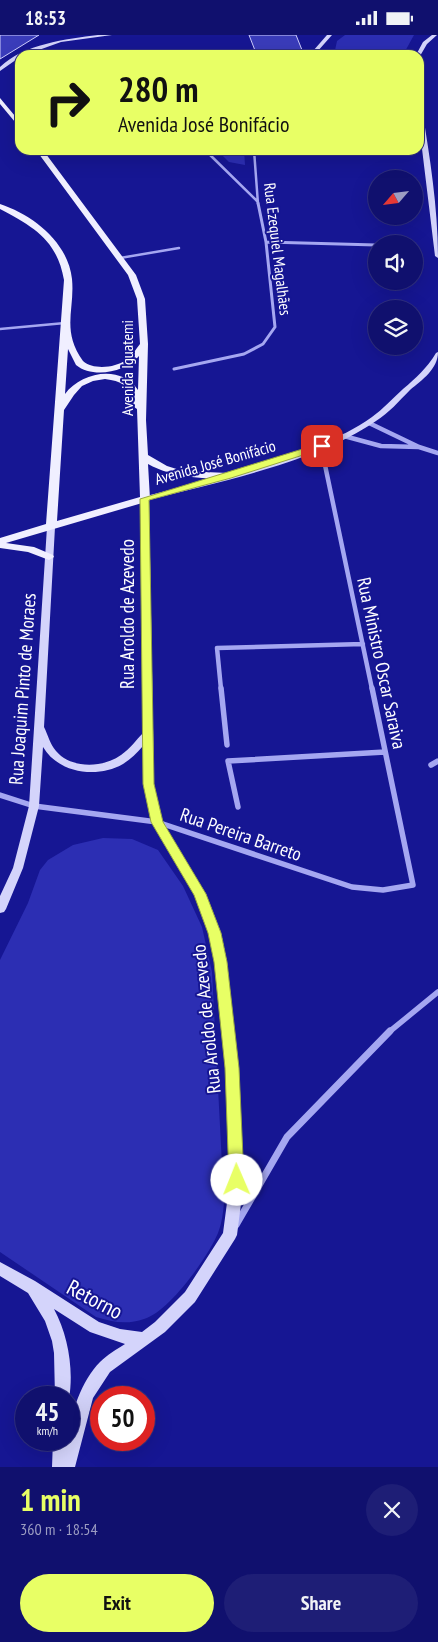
<!DOCTYPE html>
<html lang="en">
<head>
<meta charset="utf-8">
<style>
  :root { --surface:#10106e; --page:#1e1e76; --text:#f1f3f6; --muted:#9c9dc2; --line:#303081; --accent:#e8ff65 }
  body { margin:0; font-family:"PT Sans Narrow",sans-serif; background:var(--page); color:var(--text); height:100vh; display:flex; flex-direction:column; font-size:19px; white-space:nowrap }
  * { box-sizing:border-box; margin:0 }
  p { font-size:16px; color:var(--muted) }
  .icon { flex:none; width:28px; height:28px; fill:none; stroke:currentColor; stroke-width:2; stroke-linecap:round; stroke-linejoin:round }
  .map { position:relative; height:1432px; overflow:hidden }
  .panel { display:flex; flex-direction:column; background:var(--surface); flex:1 }
  .panel>* { flex:none }
  .guide { position:absolute; left:15px; top:15px; width:409px; height:105px; border-radius:15px; box-shadow:0 5px 20px #0002,0 0 0 1px var(--line); background:#e8ff65; color:#111; overflow:hidden }
  .needle { width:32px; rotate:242deg }
  .controls { position:absolute; left:368px; top:135px; display:grid; gap:10px }
  .controls a { display:grid; place-items:center; width:55px; height:55px; border-radius:50%; background:var(--surface); box-shadow:0 5px 20px #0002,0 0 0 1px var(--line); font-size:25px }
  .speed { position:absolute; left:15px; top:1351px; display:flex; gap:10px; font-size:25px; font-weight:700; text-align:center }
  .speed>* { display:grid; place-content:center; width:65px; height:65px; border-radius:50%; background:var(--surface); box-shadow:0 5px 20px #0002,0 0 0 1px var(--line); line-height:1 }
  .speed small { font-size:12px; font-weight:400 }
  .speed .limit { border:8px solid #d22; background:#fff; color:#111 }
  .pin { position:absolute; display:grid; place-items:center; width:42px; height:42px; color:#fff; margin:-21px; border-radius:10px; box-shadow:0 2px 8px #0006 }
  .me { position:absolute; width:55px; margin:-28px; rotate:359deg; stroke-linejoin:round; filter:drop-shadow(0 0 4px #0008) }
  .turn { display:flex; align-items:center; gap:18px; height:105px; padding:0 20px; font-size:22px }
  .turn .icon { width:65px; height:65px; stroke-width:2.5 }
  .turn b { display:block; font-size:35px; line-height:42px }
  .round { display:grid; place-items:center; flex:none; width:52px; height:52px; border-radius:26px; background:var(--page) }
  .head { display:flex; align-items:center; justify-content:space-between; height:85px; padding:0 20px }
  h1 { font-size:30px; font-weight:700; line-height:38px; color:var(--accent) }
  .cta { display:flex; gap:10px; margin-top:auto; padding:10px 20px }
  .cta a { flex:1; height:58px; border-radius:30px; background:var(--accent); color:#111; font-size:20px; font-weight:700; line-height:58px; text-align:center }
  .cta a+a { background:var(--page); color:var(--text) }
  .status { display:flex; justify-content:space-between; align-items:center; height:35px; padding:0 25px; background:var(--surface); direction:ltr }
  .status svg { height:14px; fill:currentColor }
  .map>svg:first-child { display:block }
  .green { fill:#2c2eb3 }
  .building { fill:#3a3cba; stroke:#cdcdfc }
  .lines { fill:none; stroke-linecap:round; stroke-linejoin:round }
  .service { stroke:#a5a7f1; stroke-width:2.5 }
  .minor-far4 { stroke:#a5a7f1; stroke-width:2.5 }
  .minor-far3 { stroke:#a5a7f1; stroke-width:3 }
  .minor-far2 { stroke:#a5a7f1; stroke-width:4.5 }
  .minor-far1 { stroke:#a5a7f1; stroke-width:5.5 }
  .minor { stroke:#a5a7f1; stroke-width:7 }
  .secondary { fill:#d4d4fb; fill-rule:evenodd }
  .primary { fill:#f0efff; fill-rule:evenodd }
  .route { fill:#e8ff65; stroke:#97a642 }
  .labels { text-anchor:middle; dominant-baseline:central; stroke-width:4; stroke-linejoin:round; paint-order:stroke }
  .far-street-label { font-size:16px; fill:#fff; stroke:#161693 }
  .street-label { font-size:19px; fill:#fff; stroke:#161693 }
  .near-street-label { font-size:22px; fill:#fff; stroke:#161693 }
</style>
</head>
<body>
<div class="status"><b>18:53</b><svg viewBox="0 0 49 12"><path d="M0 12V9h3v3zM5 12V6h3v6zM10 12V3h3v9zM15 12V0h3v12zM26 1h20v11H26zM47 4h2v5h-2z"/></svg></div>
<div class="map">
<svg width="438" height="1432" viewBox="0 0 438 1432">
  <rect width="100%" height="100%" fill="#161693"/>
  <path class="green" d="M 345,0 L 414,0 L 403,20 L 334,20 L 337,6 Z
    M 217,115 L 244,115 L 245,130 L 229,127 Z
    M 103,803 L 132,804 L 158,815 L 183,851 L 202,892 L 212,937 L 224,1168 C 223,1178 222,1188 218,1198 C 208,1222 169,1277 144,1284 C 127,1290 112,1287 96,1282 L 0,1217 L 0,925 L 28,868 L 40,835 L 48,825 L 73,810 Z"/>
  <path class="building" d="M 0,0 L 39,0 L 0,24 Z
    M 249,0 L 296,0 L 304,20 L 279,20 L 278,17 L 256,18 Z"/>
  <g class="lines">
    <path class="service" d="M 120,223 L 179,213
      M 0,294 L 65,288"/>
    <path class="minor-far4" d="M 205,115 L 257,166
      M 254,115 L 258,169"/>
    <path class="minor-far3" d="M 266,207 L 376,210
      M 174,334 L 244,319 L 263,309 L 275,292 L 266,207 L 258,168"/>
    <path class="minor-far2" d="M 369,388 L 419,412 L 438,418
      M 344,401 L 381,411 L 419,412
      M 321,411 L 372,654
      M 221,654 L 217,613 L 363,609"/>
    <path class="minor-far1" d="M 221,653 L 227,710
      M 431,730 L 438,726
      M 0,760 L 34,771 L 157,787 L 352,852 L 383,855 L 413,850 L 372,653
      M 238,772 L 228,726 L 385,717
      M 389,997 L 438,957"/>
    <path class="minor" d="M 236,1190 L 287,1102 L 390,996"/>
    <path class="secondary" d="M 98,0 L 112,0 L 61,7 L 25,20 L 20,20 L 20,22 L 0,36 L 0,32 C 24,9 66,4 98,0 Z
      M 327,0 L 332,0 L 317,17 L 318,20 L 314,20 L 313,16 Z
      M 432,0 L 437,0 L 427,9 L 420,21 L 416,20 L 423,7 Z
      M 419,72 L 422,74 C 430,123 438,173 438,223 L 435,221 L 419,89 Z
      M 438,317 C 438,334 422,345 410,355 C 399,366 389,378 376,386 C 315,428 220,446 149,465 L 154,749 L 162,787 L 206,859 L 221,898 L 227,927 L 238,1033 L 244,1145 L 237,1200 L 235,1204 L 195,1267 L 165,1297 L 110,1337 L 93,1363 L 75,1432 L 52,1432 L 53,1405 L 69,1405 C 69,1380 82,1345 100,1327 C 107,1320 117,1314 125,1309 L 90,1297 L 54,1274 C 68,1300 74,1334 69,1364 L 55,1362 L 54,1318 L 52,1306 L 45,1286 L 28,1258 L 0,1241 L 0,1227 L 35,1246 L 99,1287 L 120,1294 L 142,1297 L 155,1287 L 185,1257 L 223,1198 L 230,1145 L 226,1033 L 215,927 L 209,898 L 195,860 L 152,787 L 144,749 L 143,711 C 137,718 131,724 123,729 C 97,744 58,738 43,712 L 39,771 L 23,833 L 6,874 L 4,877 L 0,878 L 0,861 L 13,833 L 29,771 L 47,492 L 51,489 L 55,492 L 44,692 C 48,700 50,709 56,716 C 71,734 103,733 121,720 C 130,714 136,705 143,698 L 142,462 C 213,443 311,425 372,382 C 383,374 392,364 403,354 C 416,343 427,333 436,318 Z"/>
    <path class="primary" d="M 0,63 L 20,87 L 20,93 L 0,69 Z
      M 36,115 L 43,115 L 136,240 L 145,264 L 148,309 L 146,385 L 148,420 L 167,431 L 183,436 L 228,438 L 233,441 L 228,444 C 200,443 173,443 148,429 L 150,464 L 149,466 L 6,508 L 34,512 L 53,520 L 54,522 L 49,525 L 28,517 L 0,513 L 0,503 L 46,489 L 64,245 C 57,205 34,192 0,174 L 0,169 C 33,180 68,207 72,244 C 75,275 61,295 83,326 C 93,335 115,333 126,325 C 132,321 136,314 140,309 L 137,264 L 128,240 ZM 68,314 L 76,330 C 93,344 126,337 139,321 L 138,355 C 121,329 81,337 65,359 ZM 105,344 C 139,348 124,366 137,374 L 140,462 L 57,486 L 64,375 L 74,360 L 82,351 L 93,346 Z"/>
  </g>
  <path class="route" d="M 322,408 L 326,411 L 325,413 L 231,443 L 149,465 L 154,749 L 163,787 L 206,859 L 221,898 L 227,927 L 239,1033 L 244,1145 L 242,1150 L 237,1152 L 231,1150 L 229,1145 L 225,1033 L 214,927 L 208,898 L 194,860 L 151,787 L 143,749 L 140,464 Z"/>
  <g class="labels">
    <g class="far-street-label">
      <text transform="translate(278 214) rotate(83)">Rua Ezequiel Magalhães</text>
      <text transform="translate(127 333) rotate(-90)">Avenida Iguatemi</text>
      <text transform="translate(215 427) rotate(-16)">Avenida José Bonifácio</text>
    </g>
    <g class="street-label">
      <text transform="translate(127 579) rotate(-90)">Rua Aroldo de Azevedo</text>
      <text transform="translate(382 628) rotate(78)">Rua Ministro Oscar Saraiva</text>
      <text transform="translate(22 654) rotate(-86)">Rua Joaquim Pinto de Moraes</text>
      <text transform="translate(241 799) rotate(19)">Rua Pereira Barreto</text>
      <text transform="translate(206 984) rotate(-96)">Rua Aroldo de Azevedo</text>
    </g>
    <g class="near-street-label">
      <text transform="translate(95 1264) rotate(28)">Retorno</text>
    </g>
  </g>
</svg>
<div class="controls">
<a><svg class="needle" viewBox="-14 -14 28 28"><path d="M0-13l5 13h-10z" fill="#e53935"/><path d="M0 13l5-13h-10z" fill="#9c9dc2"/></svg></a>
<a><svg class="icon" aria-label="sound" viewBox="0 0 24 24"><path d="M4 9h4l5-4v14l-5-4H4zM17 9q2 3 0 6"/></svg></a>
<a><svg class="icon" aria-label="layers" viewBox="0 0 24 24"><path d="M12 4l9 5-9 5-9-5zM3 14l9 5 9-5"/></svg></a>
</div>
<div class="speed"><div>45<small>km/h</small></div><div class="limit">50</div></div>
<div class="pin" style="left:322px;top:411px;background:#d93025"><svg class="icon" aria-label="arrive" viewBox="0 0 24 24"><path d="M6 21V4h12l-3 4 3 4H6"/></svg></div>
<svg class="me" style="left:237px;top:1145px" viewBox="-20 -20 40 40"><circle r="19" fill="#fff"/><path d="M0-13L10 11 0 6-10 11z" fill="#e8ff65"/></svg>
<div class="guide">
<div class="turn"><svg class="icon" aria-label="right" viewBox="0 0 24 24"><path d="M7 20v-9h11M14 6l5 5-5 5"/></svg><div><b>280 m</b>Avenida José Bonifácio</div></div>
</div>
</div>
<section class="panel">
<div class="head"><div><h1>1 min</h1><p>360 m · 18:54</p></div><a class="round"><svg class="icon" aria-label="close" viewBox="0 0 24 24"><path d="M6 6l12 12M18 6L6 18"/></svg></a></div>
<div class="cta"><a>Exit</a><a>Share</a></div>
</section>
</body>
</html>
